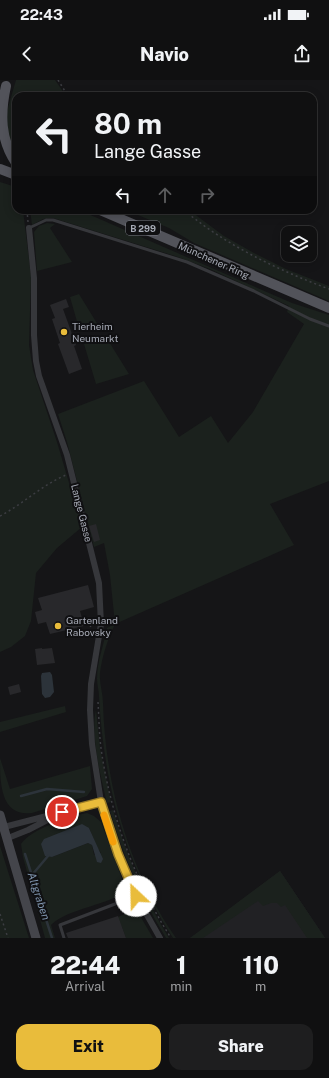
<!DOCTYPE html>
<html lang="en">
<head>
<meta charset="utf-8">
<style>
  :root { --surface:#101011; --page:#1e1e1f; --text:#f1f3f6; --muted:#9c9d9f; --line:#303031; --accent:#e9bc3b }
  body { margin:0; font-family:"Public Sans",sans-serif; background:var(--page); color:var(--text); height:100vh; display:flex; flex-direction:column; font-size:15px; white-space:nowrap }
  * { box-sizing:border-box; margin:0 }
  p { font-size:13px; color:var(--muted) }
  .icon { flex:none; width:22px; height:22px; fill:none; stroke:currentColor; stroke-width:2; stroke-linecap:round; stroke-linejoin:round }
  .map { position:relative; height:858px; overflow:hidden }
  .details { display:flex; flex-direction:column; background:var(--surface); flex:1 }
  .details>* { flex:none }
  .hud { position:absolute; left:12px; top:12px; width:305px; height:122px; border-radius:12px; box-shadow:0 2px 10px #0003,0 0 0 1px var(--line); background:#101011; color:var(--text); overflow:hidden }
  .buttons { position:absolute; left:281px; top:146px; display:grid; gap:8px }
  .buttons a { display:grid; place-items:center; width:36px; height:36px; border-radius:8px; background:var(--surface); box-shadow:0 2px 10px #0003,0 0 0 1px var(--line); font-size:20px }
  .pin { position:absolute; display:grid; place-items:center; width:34px; height:34px; color:#fff; margin:-17px; border:2px solid #fff; border-radius:50%; box-shadow:0 1px 4px #0007 }
  .me { position:absolute; width:44px; margin:-22px; rotate:336deg; stroke-linejoin:round; filter:drop-shadow(0 0 3px #0008) }
  .turn { display:flex; align-items:center; gap:14px; height:84px; padding:0 16px; font-size:18px }
  .turn .icon { width:52px; height:52px; stroke-width:2.5 }
  .turn b { display:block; font-size:28px; line-height:34px }
  .lanes { display:flex; align-items:center; height:38px; padding:0 16px; background:#0003; justify-content:center; gap:20px; direction:ltr }
  .lanes .off { opacity:.35 }
  .eta { display:flex; justify-content:space-evenly; align-items:center; height:68px; text-align:center }
  .eta b { font-size:24px; font-weight:800; line-height:28px }
  .primary-button { display:flex; gap:8px; margin-top:auto; padding:8px 16px }
  .primary-button a { flex:1; height:46px; border-radius:12px; background:var(--accent); color:#111; font-size:16px; font-weight:800; line-height:46px; text-align:center }
  .primary-button a+a { background:var(--page); color:var(--text) }
  .status { display:flex; justify-content:space-between; align-items:center; height:28px; padding:0 20px; background:var(--surface); direction:ltr }
  .status svg { height:11px; fill:currentColor }
  header { display:flex; justify-content:space-between; align-items:center; height:52px; padding:0 16px; background:var(--surface); font-size:18px; font-weight:800 }
  .map>svg:first-child { display:block }
  .built { fill:#212124 }
  .green { fill:#1b211d; fill-rule:evenodd }
  .water { fill:#2c333a }
  .lines { fill:none; stroke-linecap:round; stroke-linejoin:round }
  .stream { stroke:#2c333a; stroke-width:2.5 }
  .building { fill:#28282b }
  .path { stroke:#3c3d42; stroke-width:1.5; stroke-dasharray:2 3; stroke-linecap:butt }
  .lane { stroke:#36373b; stroke-width:3 }
  .street { stroke:#36373b; stroke-width:6 }
  .secondary { stroke:#44454b; stroke-width:9 }
  .primary { stroke:#52535a; stroke-width:10 }
  .route-casing { stroke:#977a26; stroke-width:10 }
  .route { stroke:#e9bc3b; stroke-width:7 }
  .slow { stroke:#f59e0b; stroke-width:7 }
  .poi-dot { fill:#e9bc3b; stroke:#101012; stroke-width:1.5 }
  .labels { text-anchor:middle; dominant-baseline:central; stroke-width:4; stroke-linejoin:round; paint-order:stroke }
  .shield { fill:#101012; stroke:#7a7c85; stroke-width:1 }
  .shield-label { font-size:9px; font-weight:bold; fill:#a7abb6 }
  .street-label { font-size:10px; fill:#a7abb6; stroke:#101012 }
  .poi-label { font-size:10px; fill:#a7abb6; stroke:#101012; text-anchor:start }
  .water-label { font-size:11px; font-style:italic; fill:#8096b0; stroke:#101012 }
</style>
</head>
<body>
<div class="status"><b>22:43</b><svg viewBox="0 0 49 12"><path d="M0 12V9h3v3zM5 12V6h3v6zM10 12V3h3v9zM15 12V0h3v12zM26 1h20v11H26zM47 4h2v5h-2z"/></svg></div>
<header><svg class="icon" aria-label="back" viewBox="0 0 24 24"><path d="M15 5l-7 7 7 7"/></svg>Navio<svg class="icon" aria-label="share" viewBox="0 0 24 24"><path d="M12 15V3M7 8l5-5 5 5M5 13v7h14v-7"/></svg></header>
<div class="map">
<svg width="329" height="858" viewBox="0 0 329 858">
  <rect width="100%" height="100%" fill="#151517"/>
  <path class="built" d="M 280,791 L 325,858 L 190,858 L 196,854 Z"/>
  <path class="green" d="M 16,0 L 55,0 L 62,10 L 64,16 L 16,16 L 16,75 L 7,54 L 7,31 Z
    M 0,102 L 16,107 L 16,130 L 23,130 L 31,196 L 29,265 L 33,290 L 57,362 L 82,447 L 57,468 L 36,493 L 31,541 L 25,556 L 11,567 L 0,572 Z
    M 30,130 L 79,130 L 292,223 L 329,235 L 329,401 L 270,424 L 294,465 L 115,544 C 108,559 102,576 100,593 C 99,603 103,613 103,623 C 105,704 129,791 176,858 L 173,858 C 125,783 104,705 99,617 C 99,610 97,605 97,599 C 97,582 104,564 107,548 L 115,544 L 110,495 L 104,463 L 94,467 L 67,362 L 58,334 L 144,301 L 179,357 L 211,336 L 228,363 L 253,332 L 304,244 L 287,232 L 289,226 L 210,189 L 175,176 L 53,138 L 43,139 L 32,145 Z
    M 126,130 L 189,130 L 224,156 L 254,173 L 286,189 L 329,206 L 329,221 L 194,163 L 169,148 Z
    M 47,143 L 55,144 L 50,148 L 72,182 L 37,191 L 34,152 L 39,146 Z
    M 79,214 L 98,245 L 80,252 L 70,217 Z
    M 106,257 L 129,294 L 96,304 L 84,264 Z
    M 65,626 L 66,632 L 0,652 L 0,642 Z
    M 96,630 L 100,668 L 111,722 L 107,723 C 101,698 90,654 96,630 Z
    M 0,678 L 10,709 L 90,686 L 92,709 L 87,716 L 32,733 C 0,737 0,702 0,678 Z
    M 113,730 C 127,775 144,818 169,858 L 166,858 C 141,818 123,775 110,731 Z
    M 87,733 L 94,736 L 101,742 L 125,807 L 125,810 C 115,824 67,828 51,845 L 55,858 L 45,858 L 23,777 L 21,764 C 31,749 70,736 87,733 ZM 89,748 L 98,769 L 101,773 L 94,775 L 92,765 L 88,763 L 52,777 L 45,775 Z
    M 0,766 L 29,858 L 0,858 Z
    M 280,791 L 325,858 L 307,858 L 285,825 L 281,827 L 277,823 L 271,823 L 263,826 L 258,821 L 203,858 L 190,858 Z
    M 136,829 L 153,858 L 126,858 L 118,837 Z"/>
  <path class="water" d="M 50,592 L 52,595 L 54,612 L 50,617 L 45,618 L 42,614 L 41,596 L 42,593 Z
    M 82,744 L 89,748 L 103,779 L 101,783 L 97,782 L 92,765 L 88,763 L 52,777 L 45,776 L 41,764 L 44,759 Z"/>
  <g class="lines">
    <path class="stream" d="M 21,716 L 47,709 L 84,712
      M 25,774 L 52,858
      M 32,795 L 48,776"/>
  </g>
  <path class="building" d="M 66,219 L 69,227 L 63,229 L 76,265 L 74,266 L 82,289 L 69,294 L 58,264 L 60,263 L 52,239 L 55,238 L 50,225 Z
    M 96,444 L 100,460 L 94,462 L 89,446 Z
    M 88,505 L 94,527 L 80,531 L 84,546 L 50,554 L 46,542 L 38,544 L 35,532 L 42,530 L 38,518 Z
    M 42,568 L 42,569 L 52,568 L 55,583 L 37,585 L 35,569 Z
    M 19,604 L 21,612 L 10,615 L 8,607 Z
    M 118,836 L 126,858 L 68,858 L 66,853 Z"/>
  <g class="lines">
    <path class="path" d="M 58,0 L 68,16
      M 27,130 L 28,142
      M 184,130 C 225,165 278,190 329,209
      M 0,436 C 23,424 42,405 66,395
      M 84,537 L 91,547
      M 107,542 L 117,539
      M 98,622 C 99,637 99,653 101,668 C 110,734 135,802 171,858
      M 0,834 L 8,858"/>
    <path class="lane" d="M 29,148 L 46,140 L 53,140 L 187,182 L 254,211 L 310,239 L 329,246
      M 64,858 L 60,845 L 136,816"/>
    <path class="street" d="M 29,148 L 34,198 L 34,255 L 36,281 L 39,296 L 67,375 L 99,503 L 101,544 L 91,604 L 90,630 L 92,664 L 101,722 L 106,741 L 129,799 L 143,828 L 160,858
      M 4,747 L 101,722
      M 8,758 L 28,750 L 55,736"/>
    <path class="secondary" d="M 0,735 L 36,858"/>
    <path class="primary" d="M 6,6 C 0,34 0,59 16,83
      M 0,89 L 16,95
      M 100,130 L 329,228"/>
  </g>
  <g class="lines">
    <defs>
      <path id="route" d="M 62,732 L 101,722 L 118,774 L 136,816"/>
    </defs>
    <use href="#route" class="route-casing"/>
    <use href="#route" class="route"/>
    <path class="slow" d="M 104,735 L 113,762"/>
  </g>
  <g class="poi-dot">
    <circle cx="64" cy="252" r="4"/>
    <circle cx="58" cy="546" r="4"/>
  </g>
  <g class="labels">
    <rect class="shield" x="126" y="141" width="34" height="14" rx="3"/>
    <g class="shield-label">
      <text x="143" y="148">B 299</text>
    </g>
    <g class="street-label">
      <text transform="translate(214 180) rotate(24)">Münchener Ring</text>
      <text transform="translate(82 433) rotate(76)">Lange Gasse</text>
    </g>
    <g class="poi-label">
      <text x="72" y="246">Tierheim<tspan x="72" dy="12">Neumarkt</tspan></text>
      <text x="66" y="540">Gartenland<tspan x="66" dy="12">Rabovsky</tspan></text>
    </g>
    <g class="water-label">
      <text transform="translate(39 816) rotate(72)">Altgraben</text>
    </g>
  </g>
</svg>
<div class="buttons">
<a><svg class="icon" aria-label="layers" viewBox="0 0 24 24"><path d="M12 4l9 5-9 5-9-5zM3 14l9 5 9-5"/></svg></a>
</div>
<div class="pin" style="left:62px;top:732px;background:#d93025"><svg class="icon" aria-label="arrive" viewBox="0 0 24 24"><path d="M6 21V4h12l-3 4 3 4H6"/></svg></div>
<svg class="me" style="left:136px;top:816px" viewBox="-20 -20 40 40"><circle r="19" fill="#fff"/><path d="M0-13L10 11 0 6-10 11z" fill="#e9bc3b"/></svg>
<div class="hud">
<div class="turn"><svg class="icon" aria-label="left" viewBox="0 0 24 24"><path d="M17 20v-9H6M10 6l-5 5 5 5"/></svg><div><b>80 m</b>Lange Gasse</div></div>
<div class="lanes"><svg class="icon" aria-label="left" viewBox="0 0 24 24"><path d="M17 20v-9H6M10 6l-5 5 5 5"/></svg><svg class="icon off" aria-label="ahead" viewBox="0 0 24 24"><path d="M12 20V5M6 11l6-6 6 6"/></svg><svg class="icon off" aria-label="right" viewBox="0 0 24 24"><path d="M7 20v-9h11M14 6l5 5-5 5"/></svg></div>
</div>
</div>
<section class="details">
<div class="eta">
<div><b>22:44</b><p>Arrival</p></div>
<div><b>1</b><p>min</p></div>
<div><b>110</b><p>m</p></div>
</div>
<div class="primary-button"><a>Exit</a><a>Share</a></div>
</section>
</body>
</html>
